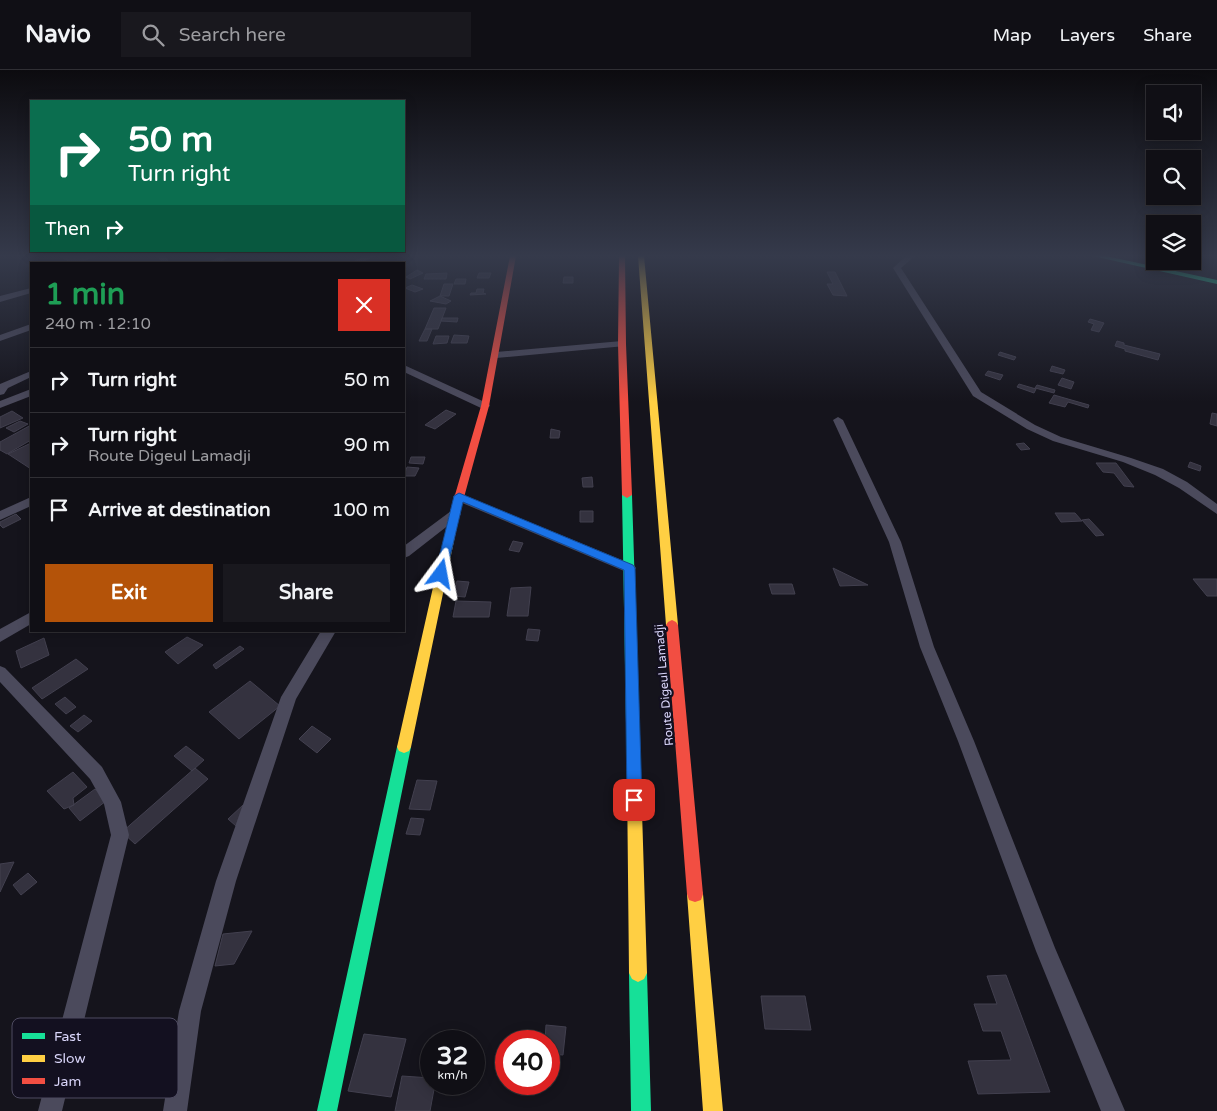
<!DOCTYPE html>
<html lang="en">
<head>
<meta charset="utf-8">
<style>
  :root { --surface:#100f15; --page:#19181e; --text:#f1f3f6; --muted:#9c9ca0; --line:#302f34; --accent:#b45309 }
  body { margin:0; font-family:"Varela Round",sans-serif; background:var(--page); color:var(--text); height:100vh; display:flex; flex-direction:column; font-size:19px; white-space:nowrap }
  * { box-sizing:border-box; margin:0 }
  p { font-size:16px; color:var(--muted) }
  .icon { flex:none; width:28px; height:28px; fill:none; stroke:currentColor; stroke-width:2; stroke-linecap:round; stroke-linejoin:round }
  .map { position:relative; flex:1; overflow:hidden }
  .details { position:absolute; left:30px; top:192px; width:375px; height:370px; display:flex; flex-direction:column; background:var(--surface); border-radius:0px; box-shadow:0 2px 12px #0003,0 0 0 1px var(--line) }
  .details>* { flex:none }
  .top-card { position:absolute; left:30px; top:30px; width:375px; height:152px; border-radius:0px; box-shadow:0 2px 12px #0003,0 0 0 1px var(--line); background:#0b6e4f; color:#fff; overflow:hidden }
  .tools { position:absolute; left:1146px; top:15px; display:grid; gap:10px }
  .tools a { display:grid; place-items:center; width:55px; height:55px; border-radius:0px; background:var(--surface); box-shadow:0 2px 12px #0003,0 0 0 1px var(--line); font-size:25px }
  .speed { position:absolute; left:420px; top:960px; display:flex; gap:10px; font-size:25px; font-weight:700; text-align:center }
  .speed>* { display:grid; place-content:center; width:65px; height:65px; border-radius:50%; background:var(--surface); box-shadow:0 2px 12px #0003,0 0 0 1px var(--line); line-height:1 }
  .speed small { font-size:12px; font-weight:400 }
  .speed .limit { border:8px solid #d22; background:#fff; color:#111 }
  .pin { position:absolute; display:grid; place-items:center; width:42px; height:42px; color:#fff; margin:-21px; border-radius:10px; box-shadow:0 2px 8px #0006 }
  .me { position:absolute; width:55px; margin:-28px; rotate:13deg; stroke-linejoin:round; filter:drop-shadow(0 0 4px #0008) }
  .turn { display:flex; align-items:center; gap:18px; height:105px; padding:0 15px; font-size:22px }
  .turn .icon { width:65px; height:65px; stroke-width:2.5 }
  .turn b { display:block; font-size:35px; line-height:42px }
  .then { display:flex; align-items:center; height:48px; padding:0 15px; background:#0003; gap:10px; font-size:19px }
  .round { display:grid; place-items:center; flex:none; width:52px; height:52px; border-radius:0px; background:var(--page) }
  .headline { display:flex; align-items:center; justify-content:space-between; height:85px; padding:0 15px }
  h1 { font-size:30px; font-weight:700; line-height:38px; color:#1e9e55 }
  .cta { display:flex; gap:10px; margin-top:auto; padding:10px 15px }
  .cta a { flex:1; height:58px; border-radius:0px; background:var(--accent); color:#fff; font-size:20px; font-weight:700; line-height:58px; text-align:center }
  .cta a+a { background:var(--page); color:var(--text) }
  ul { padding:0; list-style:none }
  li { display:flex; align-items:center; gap:15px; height:65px; padding:0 15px; border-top:1px solid var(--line) }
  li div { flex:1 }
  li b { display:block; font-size:19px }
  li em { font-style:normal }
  header { display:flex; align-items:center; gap:30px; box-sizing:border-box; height:70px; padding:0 25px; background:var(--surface); border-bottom:1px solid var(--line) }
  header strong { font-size:24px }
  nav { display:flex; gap:28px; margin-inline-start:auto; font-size:18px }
  .search { width:350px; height:45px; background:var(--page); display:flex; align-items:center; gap:12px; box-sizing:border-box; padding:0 18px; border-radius:0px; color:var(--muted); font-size:19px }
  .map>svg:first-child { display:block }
  .building { fill:#34323f; stroke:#42404f }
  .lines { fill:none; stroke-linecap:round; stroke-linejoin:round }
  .street { fill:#4b4a5c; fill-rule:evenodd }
  .fast { fill:#16e098; fill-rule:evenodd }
  .slow { fill:#ffcf43; fill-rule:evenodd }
  .jam { fill:#f24e42; fill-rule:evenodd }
  .route { fill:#1a73e8; stroke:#114b97 }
  .labels { text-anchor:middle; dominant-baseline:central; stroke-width:4.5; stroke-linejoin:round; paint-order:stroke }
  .street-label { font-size:12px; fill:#d9d5f9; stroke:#131020 }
  .key { fill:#131020; stroke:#4e4b61; stroke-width:1 }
  .key-label { font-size:14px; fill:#d9d5f9 }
</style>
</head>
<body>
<header>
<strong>Navio</strong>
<div class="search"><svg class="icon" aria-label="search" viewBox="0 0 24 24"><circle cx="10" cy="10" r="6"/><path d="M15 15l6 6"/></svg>Search here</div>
<nav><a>Map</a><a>Layers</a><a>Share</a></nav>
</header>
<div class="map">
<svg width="1217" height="1041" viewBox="0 0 1217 1041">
  <rect width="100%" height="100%" fill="#15141c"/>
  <path class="building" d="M 59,186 L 96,186 L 74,194 Z
    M 417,200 L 423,203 L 410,209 L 406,207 Z
    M 827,202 L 835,202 L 847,226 L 833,225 L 827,214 L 833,214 Z
    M 447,203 L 446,209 L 424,209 L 426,204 Z
    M 479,203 L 491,203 L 489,208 L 477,208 Z
    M 564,207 L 573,207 L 573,213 L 563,213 Z
    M 456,209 L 466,209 L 465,214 L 454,214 Z
    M 444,214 L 453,214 L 449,226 L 440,226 Z
    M 412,215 L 423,219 L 415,222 L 405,218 Z
    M 477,219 L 484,219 L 483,223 L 486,224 L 470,225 L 471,223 L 476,223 Z
    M 440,226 L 451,231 L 446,234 L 430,231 Z
    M 434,238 L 446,238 L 438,259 L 425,259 Z
    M 442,248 L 458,248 L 457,252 L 441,251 Z
    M 1090,249 L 1104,253 L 1099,262 L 1091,260 L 1094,254 L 1088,252 Z
    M 425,259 L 432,259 L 427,271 L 419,271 Z
    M 454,265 L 469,266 L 467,273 L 451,273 Z
    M 436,266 L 449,266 L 447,273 L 433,274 Z
    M 1117,271 L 1124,273 L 1124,275 L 1160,284 L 1158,290 L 1125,281 L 1125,279 L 1115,276 Z
    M 1000,282 L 1016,287 L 1014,290 L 998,285 Z
    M 1052,296 L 1065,300 L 1063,304 L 1050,301 Z
    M 988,301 L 1003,305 L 1000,310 L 985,305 Z
    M 1062,308 L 1074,312 L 1071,319 L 1058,315 Z
    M 1019,314 L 1036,319 L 1034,323 L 1017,317 Z
    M 1037,315 L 1055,320 L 1054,323 L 1035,318 Z
    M 1054,325 L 1089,335 L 1088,338 L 1068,332 L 1065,337 L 1049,333 Z
    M 446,340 L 456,344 L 435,359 L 425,355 Z
    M 12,341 L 23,348 L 0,358 L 0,347 Z
    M 1212,343 L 1217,344 L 1217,356 L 1210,354 Z
    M 20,351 L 28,354 L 14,362 L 6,358 Z
    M 31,355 L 31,370 L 7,384 L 0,380 L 0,372 Z
    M 551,359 L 560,361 L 559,368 L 550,368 Z
    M 31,373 L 31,399 L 8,384 Z
    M 1024,373 L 1030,379 L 1021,380 L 1016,374 Z
    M 411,387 L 425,387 L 423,394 L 409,393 Z
    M 1190,392 L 1201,396 L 1200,401 L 1188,397 Z
    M 1096,393 L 1116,393 L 1134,417 L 1124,416 L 1114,403 L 1103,402 Z
    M 407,397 L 419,398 L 415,406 L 404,406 Z
    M 592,407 L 593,417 L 583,417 L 582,408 Z
    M 580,441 L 593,441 L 593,452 L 580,452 Z
    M 1055,443 L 1075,443 L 1082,451 L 1061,452 Z
    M 16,444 L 21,449 L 3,458 L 0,455 L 0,452 Z
    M 1089,449 L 1104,465 L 1096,466 L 1082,450 Z
    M 513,471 L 523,473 L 519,482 L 509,480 Z
    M 833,498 L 868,515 L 840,516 Z
    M 1193,509 L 1217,509 L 1217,526 L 1207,526 Z
    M 457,511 L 469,512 L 465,527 L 453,526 Z
    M 769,514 L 792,514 L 795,524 L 772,524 Z
    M 531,517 L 528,546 L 507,546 L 511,518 Z
    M 456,531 L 491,532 L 489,547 L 453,547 Z
    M 528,559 L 540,560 L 538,571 L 526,570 Z
    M 187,567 L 203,575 L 178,594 L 165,582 Z
    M 44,568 L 49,585 L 21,598 L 16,581 Z
    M 240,576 L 244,579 L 216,599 L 213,595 Z
    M 76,589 L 88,599 L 42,629 L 32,618 Z
    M 250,611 L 280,636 L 239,669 L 209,642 Z
    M 65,627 L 76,637 L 66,644 L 55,634 Z
    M 84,645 L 92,651 L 78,662 L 70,656 Z
    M 312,656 L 331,669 L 317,683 L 299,669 Z
    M 186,676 L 204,690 L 192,701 L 174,686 Z
    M 195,698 L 208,709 L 135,774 L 122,762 Z
    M 73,702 L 87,717 L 73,728 L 74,735 L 64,739 L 47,721 Z
    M 417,710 L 437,711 L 430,740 L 409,739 Z
    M 95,719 L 106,731 L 80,751 L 69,738 Z
    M 243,735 L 236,756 L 228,749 Z
    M 411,748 L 424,749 L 420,765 L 406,764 Z
    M 14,792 L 0,822 L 0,794 Z
    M 28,803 L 37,812 L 21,825 L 13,815 Z
    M 252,861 L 234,894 L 215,896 L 223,864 Z
    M 1006,905 L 1050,1022 L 978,1024 L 968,991 L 1011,990 L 1001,961 L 983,961 L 974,934 L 997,934 L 987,906 Z
    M 761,926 L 805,926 L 811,960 L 765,959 Z
    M 546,955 L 566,957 L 563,985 L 549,984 L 549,971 L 545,971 Z
    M 364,964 L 406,969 L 391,1027 L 348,1021 Z
    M 402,1006 L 431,1008 L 431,1014 L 435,1014 L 430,1041 L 395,1041 Z"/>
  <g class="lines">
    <path class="street" d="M 157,186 L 165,186 L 171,194 L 163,194 Z
      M 221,186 L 232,186 L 216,194 L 205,194 Z
      M 364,186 L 375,186 L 359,194 L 348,194 Z
      M 906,186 L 915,186 L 901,198 L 981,322 L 1035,355 L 1061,367 L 1131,388 L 1163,399 L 1187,412 L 1217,434 L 1217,444 L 1179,418 L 1155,405 L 1123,392 L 1053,371 L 1027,359 L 973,326 L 893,198 Z
      M 31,218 L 31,223 L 0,232 L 0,226 Z
      M 31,254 L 31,260 L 0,271 L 0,265 Z
      M 622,271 L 625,272 L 625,276 L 496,288 L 491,285 L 496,282 Z
      M 404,295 L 489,334 L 490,336 L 485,339 L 481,338 L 404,302 Z
      M 31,301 L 31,307 L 8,318 L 4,324 L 0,325 L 0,314 Z
      M 31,319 L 31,326 L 0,338 L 0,331 Z
      M 838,347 L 843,350 L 901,472 L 934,577 L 974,671 L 1055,878 L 1125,1041 L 1101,1041 L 1036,881 L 958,671 L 920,577 L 889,472 L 833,350 Z
      M 459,423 L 634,495 L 636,498 L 634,501 L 624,501 L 455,430 L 453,427 L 455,424 Z
      M 31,427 L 31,436 L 0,450 L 0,441 Z
      M 455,440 L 461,444 L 459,447 L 409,486 L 404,488 L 404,476 L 451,441 Z
      M 31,542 L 31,554 L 0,572 L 0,559 Z
      M 321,561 L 336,561 L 296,629 L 236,811 L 201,941 L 187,1041 L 163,1041 L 179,941 L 216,811 L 281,627 Z
      M 0,596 L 5,598 L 102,697 L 121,732 L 129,765 L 62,1041 L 38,1041 L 111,765 L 104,734 L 90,709 L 0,612 Z"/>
    <path class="fast" d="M 1093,186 L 1106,186 L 1217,210 L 1217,214 Z
      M 627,422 L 632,425 L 641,709 L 639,714 L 634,716 L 629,714 L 627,709 L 622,425 Z
      M 404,671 L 409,673 L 411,677 L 337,1041 L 317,1041 L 397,677 L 399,673 Z
      M 638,894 L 644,897 L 647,903 L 651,1041 L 631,1041 L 629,903 L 632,897 Z"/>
    <path class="slow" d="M 638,186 L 644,186 L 678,555 L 676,558 L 668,558 L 666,555 Z
      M 455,439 L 460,442 L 411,677 L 409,681 L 404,683 L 399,681 L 397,677 L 450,442 Z
      M 634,702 L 639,704 L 641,709 L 647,903 L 644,909 L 638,912 L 632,909 L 629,903 L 627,709 L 629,704 Z
      M 695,816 L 701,818 L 703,824 L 723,1041 L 703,1041 L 687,824 L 689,818 Z"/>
    <path class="jam" d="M 510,186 L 516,186 L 489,336 L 460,442 L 455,445 L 450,442 L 481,336 Z
      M 619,186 L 625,186 L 626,274 L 632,425 L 627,428 L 622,425 L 618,274 Z
      M 672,550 L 676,552 L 678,555 L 703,824 L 701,830 L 695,832 L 689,830 L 687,824 L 666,555 L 668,552 Z"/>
  </g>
  <linearGradient id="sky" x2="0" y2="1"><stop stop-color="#0c0b0f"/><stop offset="0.56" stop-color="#353a4b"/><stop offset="1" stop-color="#353a4b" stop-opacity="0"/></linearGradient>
  <rect width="1217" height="332" fill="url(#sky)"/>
  <path class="route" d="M 459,423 L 633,495 L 635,498 L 642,730 L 639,735 L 634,737 L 629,735 L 627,730 L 624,500 L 463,432 L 446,504 L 441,508 L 437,507 L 435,504 L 454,426 Z"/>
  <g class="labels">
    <g class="street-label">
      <text transform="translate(664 615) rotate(-95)">Route Digeul Lamadji</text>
    </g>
  </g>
  <rect x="12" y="948" width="166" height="80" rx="8" class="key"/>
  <rect x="22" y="963" width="23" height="6" fill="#16e098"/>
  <rect x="22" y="985" width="23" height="7" fill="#ffcf43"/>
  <rect x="22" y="1008" width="23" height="6" fill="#f24e42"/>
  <g class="key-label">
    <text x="54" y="971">Fast</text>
    <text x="54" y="993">Slow</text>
    <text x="54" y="1016">Jam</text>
  </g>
</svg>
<div class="tools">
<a><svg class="icon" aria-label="sound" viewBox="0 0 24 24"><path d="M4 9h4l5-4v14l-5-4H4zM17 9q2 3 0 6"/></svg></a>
<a><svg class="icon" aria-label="search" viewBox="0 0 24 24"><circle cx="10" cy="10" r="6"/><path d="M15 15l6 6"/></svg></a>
<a><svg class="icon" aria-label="layers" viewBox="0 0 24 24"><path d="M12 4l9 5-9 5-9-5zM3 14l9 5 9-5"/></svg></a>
</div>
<div class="speed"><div>32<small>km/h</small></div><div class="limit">40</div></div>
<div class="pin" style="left:634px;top:730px;background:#d93025"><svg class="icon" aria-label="arrive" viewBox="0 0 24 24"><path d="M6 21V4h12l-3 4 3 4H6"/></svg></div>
<svg class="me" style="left:441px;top:504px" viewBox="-20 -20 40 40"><path d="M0-17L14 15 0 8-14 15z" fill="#1a73e8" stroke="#fff" stroke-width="4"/></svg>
<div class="top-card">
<div class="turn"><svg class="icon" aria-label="right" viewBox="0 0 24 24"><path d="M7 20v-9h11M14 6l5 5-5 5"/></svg><div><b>50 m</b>Turn right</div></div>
<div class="then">Then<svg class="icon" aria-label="right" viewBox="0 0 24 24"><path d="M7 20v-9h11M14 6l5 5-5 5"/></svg></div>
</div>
<section class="details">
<div class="headline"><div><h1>1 min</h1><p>240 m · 12:10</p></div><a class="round" style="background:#d93025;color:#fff"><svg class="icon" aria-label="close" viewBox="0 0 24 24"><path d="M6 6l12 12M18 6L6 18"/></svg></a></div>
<ul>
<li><svg class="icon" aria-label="right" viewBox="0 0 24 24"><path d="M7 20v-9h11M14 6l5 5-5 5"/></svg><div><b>Turn right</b></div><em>50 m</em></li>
<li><svg class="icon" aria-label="right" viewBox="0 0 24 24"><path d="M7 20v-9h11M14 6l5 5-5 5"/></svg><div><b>Turn right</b><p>Route Digeul Lamadji</p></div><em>90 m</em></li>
<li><svg class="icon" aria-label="arrive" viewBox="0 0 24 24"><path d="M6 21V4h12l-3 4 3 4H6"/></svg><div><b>Arrive at destination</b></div><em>100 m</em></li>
</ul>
<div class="cta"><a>Exit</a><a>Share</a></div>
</section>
</div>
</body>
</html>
